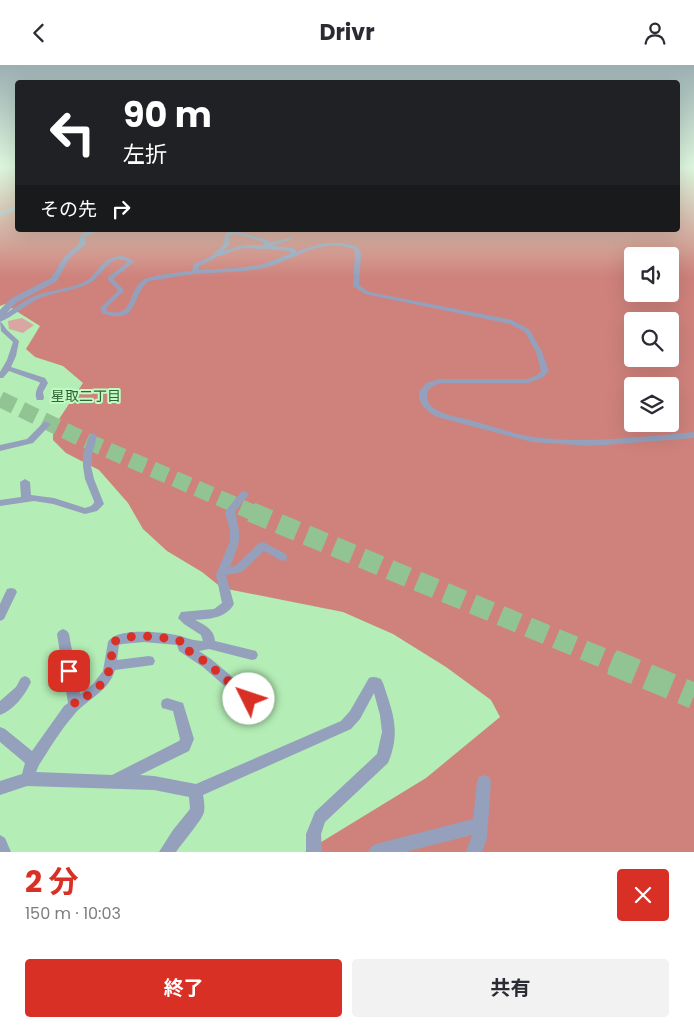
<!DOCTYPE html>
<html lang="ja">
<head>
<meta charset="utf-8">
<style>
  :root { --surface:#fff; --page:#f2f2f3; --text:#2b2b33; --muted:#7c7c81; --accent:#d93025 }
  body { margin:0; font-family:Poppins,"Noto Sans JP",sans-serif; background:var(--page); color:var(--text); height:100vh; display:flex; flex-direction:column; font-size:19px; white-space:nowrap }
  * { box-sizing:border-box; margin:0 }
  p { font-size:16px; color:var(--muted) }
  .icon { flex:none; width:28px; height:28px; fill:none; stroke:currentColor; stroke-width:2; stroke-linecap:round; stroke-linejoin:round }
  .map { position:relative; height:787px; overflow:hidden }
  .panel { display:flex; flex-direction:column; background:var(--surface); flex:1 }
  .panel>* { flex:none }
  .banner { position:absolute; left:15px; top:15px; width:665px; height:152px; border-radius:5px; box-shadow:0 5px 20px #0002; background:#202124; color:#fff; overflow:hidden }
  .controls { position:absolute; left:624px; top:182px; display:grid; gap:10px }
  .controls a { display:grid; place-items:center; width:55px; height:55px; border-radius:5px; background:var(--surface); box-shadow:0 5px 20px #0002; font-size:25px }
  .pin { position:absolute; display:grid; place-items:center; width:42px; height:42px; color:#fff; margin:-21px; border-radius:10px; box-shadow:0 2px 8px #0006 }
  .me { position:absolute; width:55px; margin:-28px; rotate:311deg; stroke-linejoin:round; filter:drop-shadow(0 0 4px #0008) }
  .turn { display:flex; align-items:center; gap:18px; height:105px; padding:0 25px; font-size:22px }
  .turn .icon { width:65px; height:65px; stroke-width:2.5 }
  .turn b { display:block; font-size:35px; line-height:42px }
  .then { display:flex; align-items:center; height:48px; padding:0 25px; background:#0003; gap:10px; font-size:19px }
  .round { display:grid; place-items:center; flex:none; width:52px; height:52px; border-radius:5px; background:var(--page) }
  .overview { display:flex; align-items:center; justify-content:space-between; height:85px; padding:0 25px }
  h1 { font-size:30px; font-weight:700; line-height:38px; color:var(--accent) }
  .action { display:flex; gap:10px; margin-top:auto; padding:10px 25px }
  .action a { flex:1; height:58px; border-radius:5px; background:var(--accent); color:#fff; font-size:20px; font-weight:700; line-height:58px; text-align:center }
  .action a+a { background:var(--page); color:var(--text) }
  header { display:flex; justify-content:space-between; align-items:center; height:65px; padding:0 25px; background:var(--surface); font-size:22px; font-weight:700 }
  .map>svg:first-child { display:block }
  .green { fill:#d9a7a1 }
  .forest { fill:#cf827c; fill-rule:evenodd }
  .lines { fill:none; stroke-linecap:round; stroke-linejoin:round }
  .motorway-tunnel-far2 { stroke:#92c493; stroke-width:16; stroke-dasharray:16 8; stroke-linecap:butt }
  .motorway-tunnel-far1 { stroke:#92c493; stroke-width:20; stroke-dasharray:20 10; stroke-linecap:butt }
  .motorway-tunnel { stroke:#92c493; stroke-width:26; stroke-dasharray:26 12; stroke-linecap:butt }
  .minor { fill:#94a0bc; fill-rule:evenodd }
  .tertiary { fill:#94a0bc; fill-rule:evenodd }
  .route { stroke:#d93025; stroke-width:9; stroke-dasharray:0 16.2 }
  .labels { text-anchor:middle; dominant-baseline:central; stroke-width:4; stroke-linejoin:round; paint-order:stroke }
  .neighbourhood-label { font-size:14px; fill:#316535; stroke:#c1fac2 }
</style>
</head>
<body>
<header><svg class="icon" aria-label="back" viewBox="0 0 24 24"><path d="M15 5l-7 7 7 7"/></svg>Drivr<svg class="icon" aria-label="person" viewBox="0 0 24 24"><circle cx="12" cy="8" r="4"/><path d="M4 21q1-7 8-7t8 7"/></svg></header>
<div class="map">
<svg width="694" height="787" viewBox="0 0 694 787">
  <rect width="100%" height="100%" fill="#b4edb5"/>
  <path class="green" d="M 22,253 L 34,260 L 23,268 L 9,264 L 8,256 Z"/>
  <path class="forest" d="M 0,102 L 17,102 L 18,165 L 678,165 L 678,102 L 694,102 L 694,787 L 305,787 L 426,713 L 500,652 L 491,635 L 446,602 L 393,569 L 343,547 L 222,523 L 202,507 L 167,486 L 143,464 L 128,438 L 99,405 L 66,388 L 53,375 L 53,363 L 83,318 L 63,301 L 35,292 L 26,284 L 40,261 L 5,239 L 0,241 ZM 632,191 L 670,191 L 670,229 L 632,229 ZM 632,256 L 670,256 L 670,294 L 632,294 ZM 632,321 L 670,321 L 670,359 L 632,359 Z"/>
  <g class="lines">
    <path class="motorway-tunnel-far2" d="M 0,334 L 80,373 L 254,448"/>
    <path class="motorway-tunnel-far1" d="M 251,447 L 615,598"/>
    <path class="motorway-tunnel" d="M 612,597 L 694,631"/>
    <path class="minor" d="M 235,165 L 241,165 L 239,167 L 268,175 L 270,178 L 292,172 L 292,174 L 272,181 L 293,183 L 295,184 L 296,187 C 319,178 334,174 358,182 L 361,189 L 359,220 L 369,227 L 512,255 L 530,265 L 542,287 L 549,306 L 542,313 L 528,318 L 440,318 C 434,321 427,323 427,330 C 426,347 454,351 466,354 C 488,360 511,368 533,372 C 586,379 641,372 694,367 L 694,373 L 591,381 L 532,377 L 437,352 C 427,346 418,340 419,327 L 426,318 L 439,314 L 528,314 L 537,310 L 541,306 L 536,287 L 525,267 L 510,259 L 365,229 L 353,221 L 355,189 L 354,184 C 317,171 293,198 259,204 C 239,208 218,207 197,209 C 181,210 164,214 148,216 C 129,236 139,260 102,248 L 100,243 L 117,227 L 117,224 L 108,215 L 108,212 L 128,197 C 109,186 102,213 88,219 C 73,226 55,227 40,233 C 26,240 14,251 0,257 L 0,252 C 12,245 24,235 37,230 C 51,225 74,223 86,216 C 97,209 100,197 112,193 C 120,190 128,191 134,197 L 114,213 L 114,215 L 123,224 L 123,227 L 106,243 L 107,246 C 134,254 127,227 143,215 C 149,210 183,207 192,206 L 194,199 L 210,192 L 224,179 L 225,169 ZM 235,168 L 264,177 L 263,179 L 265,180 L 245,180 L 223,186 L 230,179 L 229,171 ZM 245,183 L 290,186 L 290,189 L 260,200 L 237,203 L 198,205 L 199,201 L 214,194 L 217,191 L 221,191 L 236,185 Z
      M 0,257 L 2,258 L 7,265 L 19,276 L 16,291 L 11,302 L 45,313 L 48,318 L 43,327 L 44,333 L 43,335 L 37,335 C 34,328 37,324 40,318 L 39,317 L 9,306 L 3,313 L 0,313 L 0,307 L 7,295 L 13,277 L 1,266 Z
      M 44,357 L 47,357 L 51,359 L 33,378 L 0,386 L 0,380 L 27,374 Z
      M 93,368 L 97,371 L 92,390 L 91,401 L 94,414 L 104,439 L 97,446 L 85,449 L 53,439 L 34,436 L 0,441 L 0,435 L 21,432 L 20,417 L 25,414 L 30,417 L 31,430 L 54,433 L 85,443 L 91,441 L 94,438 L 94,436 L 85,414 L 83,401 L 83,390 L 89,371 Z
      M 244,426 L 249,429 L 235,447 C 242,475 240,476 230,502 L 235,501 L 259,478 L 263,477 L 286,489 L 287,492 L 286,495 L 282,496 L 264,486 L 242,507 L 226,510 L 234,539 C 226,553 210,554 195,555 C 205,560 214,564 215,576 L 256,586 L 258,590 L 256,594 L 252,595 L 209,584 L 199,586 L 211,594 L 254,630 L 255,634 L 254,638 L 249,640 L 244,638 L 203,602 L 179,586 L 177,580 L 144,577 L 122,579 L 119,580 L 117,595 L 149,591 L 153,592 L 155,596 L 153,600 L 115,605 C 108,628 86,634 73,651 C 60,666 50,683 39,700 L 36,707 L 112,710 L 179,676 L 180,674 L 173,646 L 162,643 L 161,639 L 162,635 L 167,633 L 183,638 L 194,674 L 189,686 L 140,710 L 154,711 L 196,719 L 341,656 L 350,646 L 369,613 C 374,611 376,612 381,614 L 383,618 C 393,648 401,667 388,698 L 325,757 L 321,769 L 322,787 L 306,787 L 306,769 L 315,747 L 377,689 L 382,667 L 380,650 L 374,628 L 360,654 L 351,664 L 203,730 C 204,735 205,742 204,747 C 203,754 182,778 176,787 L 159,787 L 173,765 L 190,744 L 189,732 L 154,725 L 27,721 L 0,730 L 0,716 L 22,709 L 25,698 L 0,677 L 0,662 L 5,664 L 32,686 L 64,641 L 68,638 L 57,569 L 59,566 L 63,564 L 67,566 L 69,569 L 80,629 L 93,619 L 103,606 L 108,577 C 116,562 162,567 176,570 C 185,572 193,576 203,576 L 201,570 L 184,559 L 178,553 L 181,547 L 214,544 L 222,538 L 216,510 L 230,476 L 230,466 L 225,447 L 241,427 Z
      M 11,523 L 15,524 L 17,527 L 4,554 L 0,556 L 0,539 L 7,524 Z
      M 25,611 L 29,613 L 31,617 C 25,630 14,645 0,650 L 0,636 L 16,622 L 21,613 Z
      M 484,710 L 489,712 L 491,717 L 487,773 L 482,787 L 466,787 L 472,770 L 405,787 L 368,787 L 371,782 L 376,779 L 473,754 L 477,717 L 479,712 Z
      M 0,770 L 5,773 L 11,787 L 0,787 Z"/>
    <path class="tertiary" d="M 18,140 L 18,144 L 0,151 L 0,147 Z
      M 92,165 L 101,165 L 86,171 L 85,180 L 69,194 L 57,216 L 16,238 L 3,252 L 0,252 L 0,245 L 10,234 L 51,213 L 64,192 L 79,179 L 81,169 Z"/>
  </g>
  <linearGradient id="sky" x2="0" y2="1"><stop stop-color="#9bafb2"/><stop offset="0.48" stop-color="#ddf7de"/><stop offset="1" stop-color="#ddf7de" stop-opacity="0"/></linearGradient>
  <rect width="694" height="212" fill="url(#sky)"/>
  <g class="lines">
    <path class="route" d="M 69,606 L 75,639 C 87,631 106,620 109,605 C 111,596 112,587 114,577 C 127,567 168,572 183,577 L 183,582 L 207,598 L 249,634"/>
  </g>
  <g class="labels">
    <g class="neighbourhood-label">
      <text x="86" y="331">星取二丁目</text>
    </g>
  </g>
</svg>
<div class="controls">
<a><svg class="icon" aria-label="sound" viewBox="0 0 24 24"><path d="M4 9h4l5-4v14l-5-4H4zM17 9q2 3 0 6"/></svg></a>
<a><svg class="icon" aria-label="search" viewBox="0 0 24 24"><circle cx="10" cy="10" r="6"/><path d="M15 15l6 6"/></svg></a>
<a><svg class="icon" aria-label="layers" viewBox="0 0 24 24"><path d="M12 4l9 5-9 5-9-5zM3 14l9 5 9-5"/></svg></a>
</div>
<div class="pin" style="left:69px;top:606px;background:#d93025"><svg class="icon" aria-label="arrive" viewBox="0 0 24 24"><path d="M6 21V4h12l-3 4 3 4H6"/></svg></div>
<svg class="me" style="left:249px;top:634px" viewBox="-20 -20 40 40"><circle r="19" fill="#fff"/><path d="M0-13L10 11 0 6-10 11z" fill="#d93025"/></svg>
<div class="banner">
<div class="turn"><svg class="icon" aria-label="left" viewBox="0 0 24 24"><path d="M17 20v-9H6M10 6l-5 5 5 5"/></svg><div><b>90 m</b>左折</div></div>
<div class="then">その先<svg class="icon" aria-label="right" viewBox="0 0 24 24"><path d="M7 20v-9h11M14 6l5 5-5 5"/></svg></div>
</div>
</div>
<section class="panel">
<div class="overview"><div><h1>2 分</h1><p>150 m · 10:03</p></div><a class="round" style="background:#d93025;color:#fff"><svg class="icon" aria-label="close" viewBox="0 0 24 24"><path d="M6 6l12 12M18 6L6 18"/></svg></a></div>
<div class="action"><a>終了</a><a>共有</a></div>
</section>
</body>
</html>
